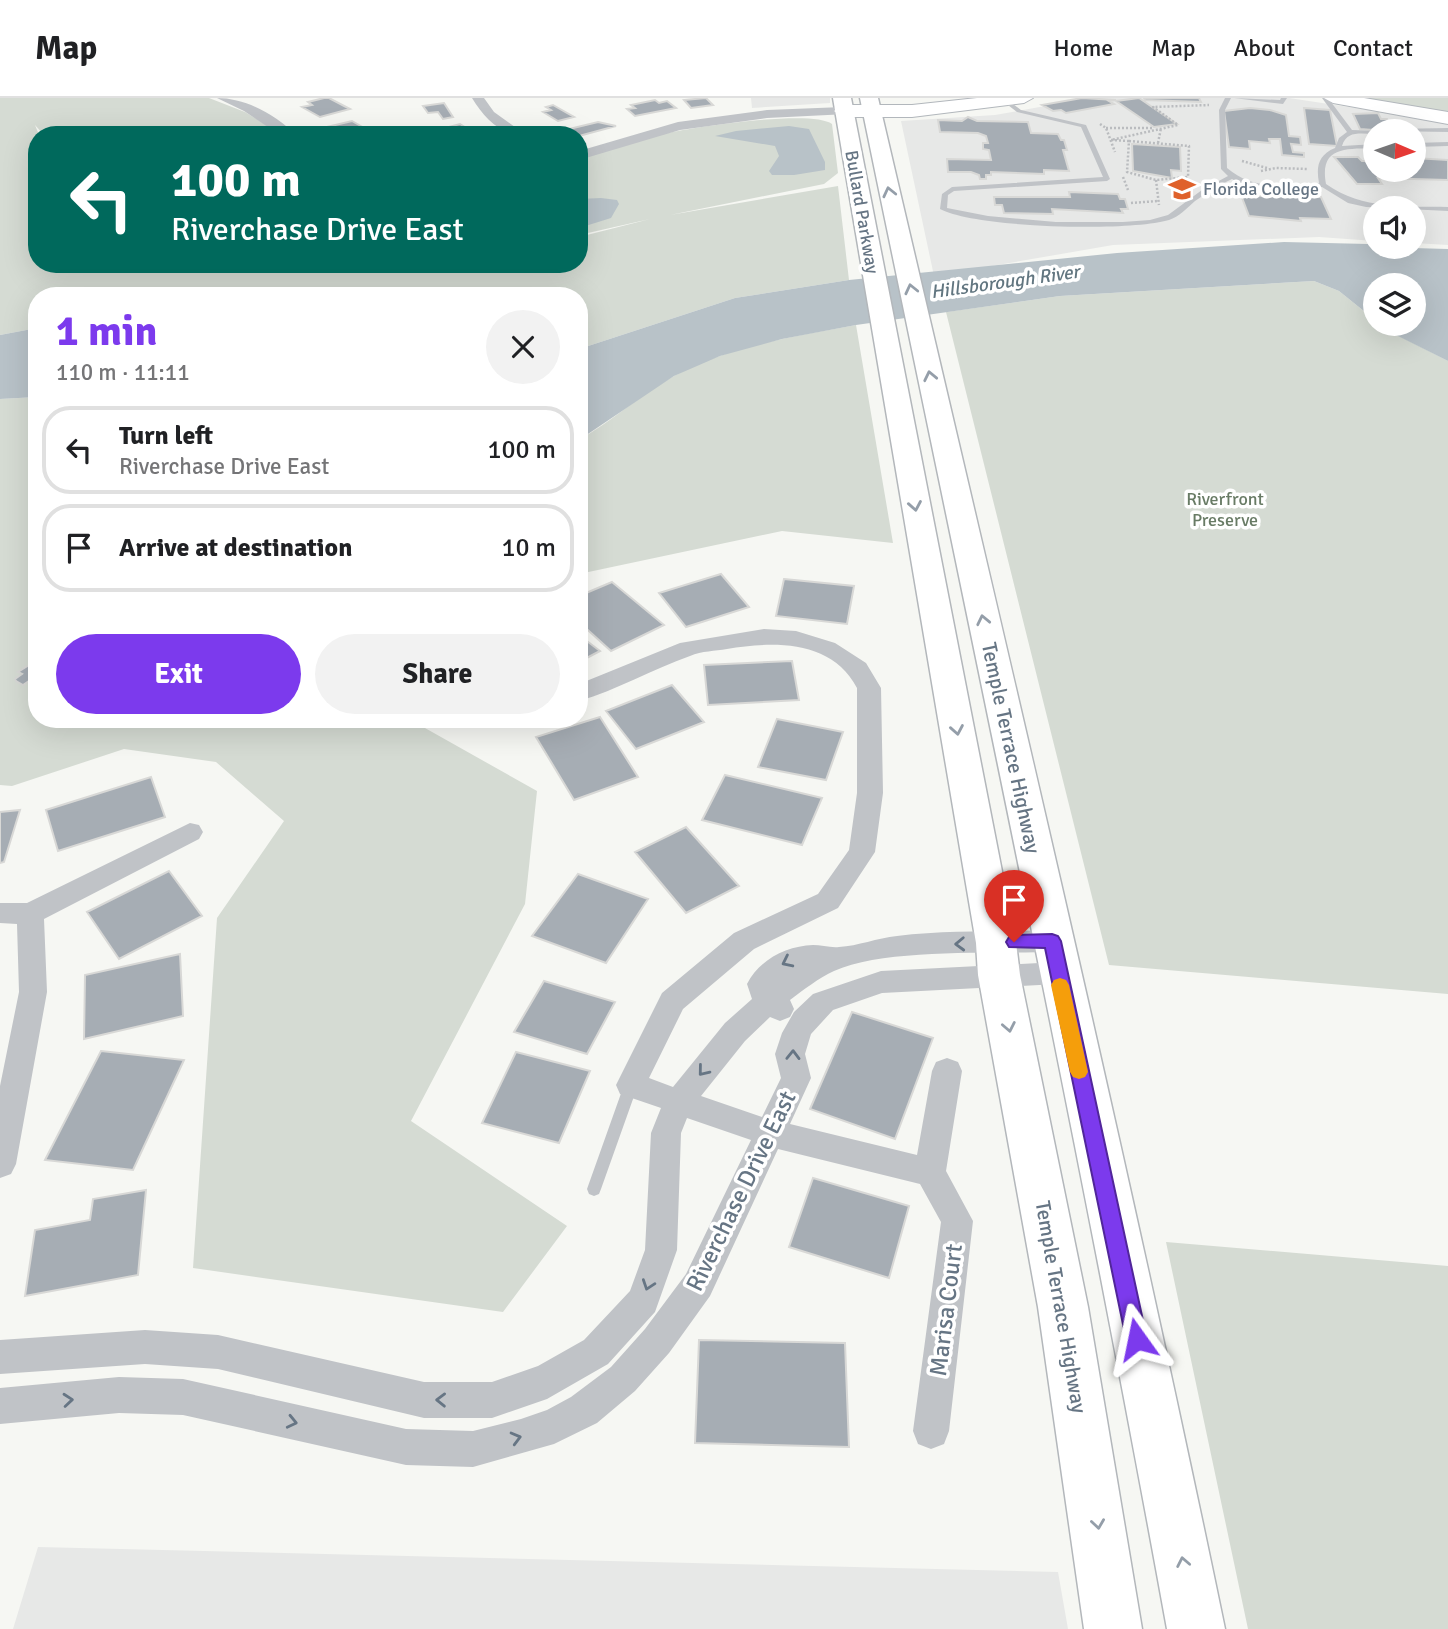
<!DOCTYPE html>
<html lang="en">
<head>
<meta charset="utf-8">
<style>
  :root { --surface:#fff; --page:#f2f2f2; --text:#202124; --muted:#757577; --line:#e0e0e0; --accent:#7c3aed }
  body { margin:0; font-family:Signika,sans-serif; background:var(--page); color:var(--text); height:100vh; display:flex; flex-direction:column; font-size:26px; white-space:nowrap }
  * { box-sizing:border-box; margin:0 }
  p { font-size:23px; color:var(--muted) }
  .icon { flex:none; width:38px; height:38px; fill:none; stroke:currentColor; stroke-width:2; stroke-linecap:round; stroke-linejoin:round }
  .map { position:relative; flex:1; overflow:hidden }
  .side { position:absolute; left:28px; top:189px; width:560px; height:441px; display:flex; flex-direction:column; background:var(--surface); border-radius:28px; box-shadow:0 7px 28px #0002 }
  .side>* { flex:none }
  .banner { position:absolute; left:28px; top:28px; width:560px; height:147px; border-radius:28px; box-shadow:0 7px 28px #0002; background:#00695c; color:#fff; overflow:hidden }
  .needle { width:46px; rotate:92deg }
  .tools { position:absolute; left:1363px; top:21px; display:grid; gap:14px }
  .tools a { display:grid; place-items:center; width:63px; height:63px; border-radius:50%; background:var(--surface); box-shadow:0 7px 28px #0002; font-size:35px }
  .pin { position:absolute; display:grid; place-items:center; width:60px; height:60px; color:#fff; margin:-72px -30px; border-radius:50% 50% 50% 0; rotate:-45deg; box-shadow:0 0 7px #0007 }
  .pin .icon { rotate:45deg }
  .me { position:absolute; width:77px; margin:-38px; rotate:348deg; stroke-linejoin:round; filter:drop-shadow(0 0 5px #0008) }
  .turn { display:flex; align-items:center; gap:24px; height:147px; padding:0 28px; font-size:32px }
  .turn .icon { width:91px; height:91px; stroke-width:2.5 }
  .turn b { display:block; font-size:49px; line-height:60px }
  .round { display:grid; place-items:center; flex:none; width:74px; height:74px; border-radius:37px; background:var(--page) }
  .summary { display:flex; align-items:center; justify-content:space-between; height:119px; padding:0 28px }
  h1 { font-size:42px; font-weight:800; line-height:52px; color:var(--accent) }
  .primary-button { display:flex; gap:14px; margin-top:auto; padding:14px 28px }
  .primary-button a { flex:1; height:80px; border-radius:42px; background:var(--accent); color:#fff; font-size:28px; font-weight:800; line-height:80px; text-align:center }
  .primary-button a+a { background:var(--page); color:var(--text) }
  ul { padding:0; list-style:none }
  li { display:flex; align-items:center; gap:21px; height:88px; margin:0 14px 10px; padding:0 14px; border:4px solid var(--line); border-radius:28px }
  li div { flex:1 }
  li b { display:block; font-size:26px }
  li em { font-style:normal }
  header { display:flex; align-items:center; gap:42px; box-sizing:border-box; height:98px; padding:0 35px; background:var(--surface); border-bottom:2px solid var(--line) }
  header strong { font-size:33px }
  nav { display:flex; gap:38px; margin-inline-start:auto; font-size:24px }
  .map>svg:first-child { display:block }
  .built { fill:#e7e8e7; fill-rule:evenodd }
  .green { fill:#d5dbd3 }
  .water { fill:#b8c2c8 }
  .building { fill:#a6adb4; stroke:#d8d8d6; stroke-width:2 }
  .lines { fill:none; stroke-linecap:round; stroke-linejoin:round }
  .secondary-casing { stroke:#b2b7bc; stroke-width:2 }
  .primary-casing { stroke:#b3b7bb; stroke-width:3 }
  .path { stroke:#babcbf; stroke-width:2.5; stroke-dasharray:2 2; stroke-linecap:butt }
  .lane { fill:#c0c3c7; fill-rule:evenodd }
  .street { fill:#c0c3c7; fill-rule:evenodd }
  .secondary { fill:#fff; fill-rule:evenodd }
  .primary { fill:#fff; fill-rule:evenodd }
  .oneway { stroke:#949ea9 }
  .oneway2 { stroke:#667584 }
  .route { fill:#7c3aed; stroke:#51269a; stroke-width:2 }
  .slow { fill:#f59e0b }
  .labels { text-anchor:middle; dominant-baseline:central; stroke-width:7; stroke-linejoin:round; paint-order:stroke }
  .far-poi-label { font-size:18px; fill:#667584; stroke:#fff; text-anchor:start }
  .far-street-label { font-size:18px; fill:#667584; stroke:#fff }
  .far-park-label { font-size:18px; fill:#687b65; stroke:#fff }
  .far-water-label { font-size:19px; font-style:italic; fill:#627680; stroke:#fff }
  .street-label { font-size:21px; fill:#667584; stroke:#fff }
  .near-street-label { font-size:24px; fill:#667584; stroke:#fff }
</style>
</head>
<body>
<header>
<strong>Map</strong>
<nav><a>Home</a><a>Map</a><a>About</a><a>Contact</a></nav>
</header>
<div class="map">
<svg width="1448" height="1531" viewBox="0 0 1448 1531">
  <rect width="100%" height="100%" fill="#f6f7f3"/>
  <path class="built" d="M 751,0 L 830,0 L 830,5 L 752,10 Z
    M 1090,0 L 1289,0 L 1448,24 L 1448,147 L 1414,145 L 1414,110 L 1376,110 L 1375,143 L 1319,139 L 1113,147 L 934,178 L 901,23 L 995,17 ZM 1376,33 L 1414,33 L 1414,72 L 1376,72 Z
    M 38,1449 L 1058,1474 L 1068,1531 L 13,1531 Z"/>
  <path class="green" d="M 0,0 L 209,0 L 245,14 L 282,37 L 44,37 L 35,27 L 39,37 L 37,37 L 37,166 L 397,166 L 434,173 L 465,166 L 579,166 L 579,139 L 650,121 L 579,137 L 579,63 C 605,50 638,41 667,35 C 694,29 813,11 832,26 L 838,75 L 824,86 L 670,117 L 838,88 L 849,182 L 735,200 L 579,251 L 579,198 L 37,198 L 37,230 L 0,237 Z
    M 1346,0 L 1448,0 L 1448,18 Z
    M 1314,183 L 1339,193 L 1375,222 L 1376,226 L 1448,263 L 1448,896 L 1109,867 L 946,214 L 1060,198 Z
    M 856,227 L 893,445 L 782,433 L 579,476 L 579,342 C 612,323 640,297 674,278 C 729,248 795,238 856,227 Z
    M 37,299 L 37,621 L 409,621 L 537,693 L 525,806 L 411,1023 L 567,1128 L 503,1214 L 193,1170 L 217,820 L 284,723 L 216,664 L 124,651 L 12,688 L 0,687 L 0,301 Z
    M 1166,1144 L 1448,1168 L 1448,1531 L 1248,1531 Z"/>
  <path class="water" d="M 789,28 L 809,31 L 825,64 L 825,72 L 794,77 L 772,77 L 769,73 L 779,58 L 775,48 L 715,38 L 736,33 Z
    M 601,100 L 617,102 L 619,106 L 611,120 L 579,130 L 579,101 Z
    M 1284,144 L 1368,146 L 1375,146 L 1376,149 L 1448,151 L 1448,263 L 1390,234 L 1380,226 L 1414,226 L 1414,187 L 1376,187 L 1375,222 L 1339,193 L 1314,183 L 1060,198 L 856,227 L 782,241 L 720,258 L 674,278 L 579,342 L 579,251 L 735,200 L 849,182 L 1117,155 Z
    M 37,230 L 37,278 L 34,280 L 37,282 L 37,299 L 0,301 L 0,237 Z"/>
  <path class="building" d="M 324,0 L 329,0 L 350,11 L 320,19 L 302,9 L 312,7 L 308,4 Z
    M 706,0 L 713,7 L 691,10 L 684,2 Z
    M 1082,0 L 1116,2 L 1109,3 L 1114,6 L 1066,15 L 1061,12 L 1053,13 L 1042,7 Z
    M 1139,0 L 1177,26 L 1154,29 L 1116,3 Z
    M 1144,0 L 1199,0 L 1201,4 L 1145,2 Z
    M 655,2 L 659,5 L 667,3 L 676,10 L 635,18 L 627,11 L 635,10 L 631,7 Z
    M 444,5 L 453,19 L 443,21 L 438,14 L 428,15 L 423,8 Z
    M 553,7 L 574,19 L 558,23 L 543,14 L 551,12 L 546,9 Z
    M 1250,10 L 1270,12 L 1286,17 L 1289,38 L 1300,39 L 1301,47 L 1291,46 L 1293,54 L 1304,55 L 1304,59 L 1282,57 L 1280,41 L 1269,41 L 1270,45 L 1249,43 L 1250,51 L 1229,49 L 1224,13 Z
    M 1304,10 L 1330,12 L 1337,48 L 1309,46 Z
    M 1378,15 L 1381,21 L 1387,21 L 1390,27 L 1384,27 L 1387,33 L 1360,31 L 1353,16 Z
    M 968,19 L 977,23 L 1028,24 L 1031,35 L 1058,36 L 1061,42 L 1064,42 L 1067,52 L 1063,52 L 1069,73 L 1044,72 L 1044,76 L 991,74 L 991,77 L 986,77 L 986,81 L 980,81 L 979,77 L 971,74 L 948,74 L 947,61 L 991,62 L 989,52 L 983,51 L 983,45 L 988,45 L 986,38 L 978,35 L 940,34 L 938,22 L 962,23 Z
    M 352,23 L 366,31 L 339,37 L 327,29 Z
    M 598,24 L 616,28 L 579,38 L 565,32 Z
    M 460,26 L 477,37 L 435,37 L 442,35 L 437,32 Z
    M 1132,46 L 1180,49 L 1181,73 L 1171,72 L 1172,80 L 1133,73 Z
    M 1334,59 L 1358,59 L 1362,63 L 1376,63 L 1376,72 L 1414,72 L 1414,60 L 1448,62 L 1448,82 L 1378,80 L 1382,86 L 1357,86 Z
    M 1069,94 L 1118,96 L 1120,101 L 1125,101 L 1128,111 L 1121,111 L 1123,115 L 1052,111 L 1053,116 L 1004,115 L 1002,107 L 995,107 L 994,99 L 1070,99 Z
    M 1265,95 L 1321,99 L 1331,121 L 1300,120 L 1301,123 L 1249,118 L 1241,97 L 1266,98 Z
    M 721,476 L 749,509 L 686,529 L 659,495 Z
    M 784,481 L 854,488 L 847,526 L 776,518 Z
    M 612,484 L 664,527 L 611,553 L 579,524 L 579,498 Z
    M 579,537 L 600,553 L 579,564 Z
    M 37,562 L 37,589 L 29,583 L 23,587 L 16,583 L 15,581 L 22,576 L 18,574 Z
    M 792,563 L 799,602 L 708,607 L 704,567 Z
    M 672,587 L 704,624 L 636,651 L 606,613 Z
    M 600,619 L 638,679 L 574,702 L 536,639 Z
    M 777,621 L 843,634 L 826,682 L 758,669 Z
    M 725,677 L 822,700 L 802,747 L 702,722 Z
    M 151,679 L 165,719 L 58,753 L 46,712 Z
    M 20,712 L 4,764 L 0,765 L 0,714 Z
    M 686,729 L 739,788 L 686,815 L 635,754 Z
    M 169,773 L 202,818 L 119,861 L 87,814 Z
    M 578,776 L 648,801 L 606,865 L 532,838 Z
    M 180,856 L 183,918 L 84,941 L 85,877 Z
    M 544,883 L 615,904 L 587,956 L 514,934 Z
    M 852,914 L 933,940 L 895,1041 L 810,1011 Z
    M 101,953 L 184,962 L 133,1072 L 45,1062 Z
    M 516,954 L 590,973 L 559,1045 L 482,1025 Z
    M 813,1080 L 909,1108 L 889,1180 L 789,1149 Z
    M 146,1092 L 138,1177 L 25,1198 L 35,1132 L 90,1122 L 93,1101 Z
    M 699,1242 L 845,1245 L 849,1349 L 695,1345 Z"/>
  <g class="lines">
    <defs>
      <path id="secondary" d="M 977,0 L 1033,0 L 1024,5 L 912,19 L 843,19 L 834,13 L 843,7 L 912,7 Z
        M 1324,0 L 1364,0 L 1448,14 L 1448,26 L 1333,5 Z"/>
      <path id="primary" d="M 833,0 L 851,0 L 1016,845 L 1020,877 L 1088,1209 L 1142,1531 L 1084,1531 L 1038,1209 L 978,877 L 976,845 Z
        M 860,0 L 878,0 C 997,510 1119,1019 1225,1531 L 1167,1531 C 1074,1019 965,510 860,0 Z"/>
    </defs>
    <use href="#secondary" class="secondary-casing"/>
    <use href="#primary" class="primary-casing"/>
    <path class="path" d="M 1100,26 L 1106,30 L 1115,54
      M 1106,30 L 1152,30
      M 1129,43 L 1189,48 L 1188,79 L 1156,82 L 1127,74 Z
      M 1129,43 L 1111,42 L 1178,27 L 1153,9 L 1209,7
      M 1158,45 L 1161,30
      M 1242,63 L 1267,70
      M 1261,73 L 1276,70 L 1308,71
      M 1123,79 L 1128,92
      M 1156,82 L 1159,107
      M 1131,105 L 1158,103"/>
    <path class="lane" d="M 1225,0 L 1231,0 L 1225,12 L 1227,70 C 1254,93 1286,88 1319,85 C 1316,69 1318,57 1335,50 L 1339,40 L 1347,34 L 1322,0 L 1328,0 L 1352,32 L 1379,33 L 1376,33 L 1376,36 C 1361,36 1347,32 1342,48 L 1376,46 L 1376,50 C 1346,51 1319,48 1326,86 C 1363,112 1405,108 1448,109 L 1448,113 L 1366,109 L 1348,105 L 1322,89 L 1270,92 L 1243,87 L 1232,81 C 1219,87 1207,95 1195,103 C 1187,110 1179,119 1169,122 C 1129,134 975,130 940,111 L 942,96 L 952,89 L 1103,79 L 1081,29 L 1017,14 L 1004,4 L 1006,1 L 1021,12 L 1086,27 L 1110,81 L 1107,83 L 954,93 L 948,97 L 947,110 L 988,118 L 1056,124 L 1123,124 L 1150,122 L 1168,117 L 1202,92 L 1228,78 L 1221,71 L 1219,12 Z
      M 1234,0 L 1280,2 L 1281,0 L 1287,0 L 1283,6 Z
      M 1448,30 L 1448,34 L 1389,33 L 1392,31 Z
      M 1448,44 L 1448,48 L 1414,49 L 1414,45 Z
      M 631,981 L 636,983 L 638,987 L 601,1091 L 599,1096 L 594,1098 L 589,1096 L 587,1091 L 624,987 L 626,983 Z"/>
    <path class="street" d="M 217,0 C 245,0 275,16 296,37 L 280,37 L 244,13 Z
      M 472,0 L 484,0 L 494,14 L 526,37 C 500,37 485,21 472,0 Z
      M 843,9 L 848,10 L 848,16 L 767,20 L 680,32 L 579,62 L 579,53 L 678,24 L 767,12 Z
      M 764,531 L 796,533 L 835,545 L 866,565 L 881,590 L 883,695 L 875,754 L 838,810 L 754,851 L 683,911 L 649,980 L 673,989 L 725,925 L 752,901 L 747,886 C 759,862 786,848 813,847 C 821,847 831,850 839,849 C 858,848 877,840 897,838 C 948,832 1001,834 1052,832 L 1062,835 L 1066,843 L 1062,851 L 1052,854 C 994,856 885,850 834,873 C 819,880 803,892 790,902 L 794,911 L 790,919 L 780,923 L 770,919 L 745,943 L 701,998 L 762,1019 L 781,980 L 775,956 L 782,935 L 794,914 L 813,896 L 881,873 L 1058,864 L 1068,867 L 1072,875 L 1068,883 L 1058,886 L 882,895 L 833,912 L 811,936 L 805,956 L 811,980 L 790,1026 L 917,1057 L 932,973 L 936,964 L 947,960 L 958,964 L 962,973 L 946,1073 L 973,1123 L 949,1333 L 944,1346 L 931,1351 L 918,1346 L 913,1333 L 941,1124 L 920,1086 L 778,1051 L 710,1198 L 669,1255 L 635,1293 L 597,1325 L 554,1346 L 473,1369 L 406,1367 L 183,1317 L 119,1315 L 0,1326 L 0,1290 L 119,1279 L 183,1281 L 406,1331 L 473,1333 L 521,1321 L 547,1312 L 571,1299 L 611,1269 L 645,1231 L 686,1176 L 751,1042 L 687,1020 L 681,1035 L 677,1152 L 655,1214 L 608,1266 L 547,1301 L 492,1320 L 424,1320 L 218,1271 L 145,1266 L 0,1276 L 0,1242 L 145,1232 L 218,1237 L 424,1284 L 492,1284 L 538,1268 L 584,1242 L 630,1193 L 645,1152 L 651,1035 L 661,1010 L 620,996 L 616,987 L 662,895 L 734,835 L 818,796 L 849,752 L 857,695 L 857,590 C 832,542 774,543 727,551 C 715,553 702,553 690,558 C 653,571 617,592 579,603 L 579,586 L 680,545 Z
      M 190,725 L 199,727 L 203,734 L 199,741 L 44,821 L 47,894 L 16,1066 L 11,1076 L 0,1080 L 0,988 L 19,894 L 17,826 L 0,825 L 0,805 L 27,805 Z"/>
    <use href="#secondary" class="secondary"/>
    <use href="#primary" class="primary"/>
  </g>
  <defs><path id="oneway-chevron" d="M-2-3.5L2.5 0L-2 3.5" fill="none" stroke-width="1.6" stroke-linecap="round" stroke-linejoin="round" transform="scale(1.75)"/></defs>
  <g class="oneway">
    <use href="#oneway-chevron" transform="translate(889 94) rotate(-103)"/>
    <use href="#oneway-chevron" transform="translate(911 191) rotate(-103)"/>
    <use href="#oneway-chevron" transform="translate(930 278) rotate(-102)"/>
    <use href="#oneway-chevron" transform="translate(915 408) rotate(80)"/>
    <use href="#oneway-chevron" transform="translate(983 522) rotate(-102)"/>
    <use href="#oneway-chevron" transform="translate(957 632) rotate(80)"/>
    <use href="#oneway-chevron" transform="translate(1009 929) rotate(79)"/>
    <use href="#oneway-chevron" transform="translate(1098 1426) rotate(82)"/>
    <use href="#oneway-chevron" transform="translate(1183 1464) rotate(-101)"/>
  </g>
  <g class="oneway2">
    <use href="#oneway-chevron" transform="translate(960 846) rotate(178)"/>
    <use href="#oneway-chevron" transform="translate(787 864) rotate(154)"/>
    <use href="#oneway-chevron" transform="translate(793 957) rotate(-89)"/>
    <use href="#oneway-chevron" transform="translate(703 973) rotate(129)"/>
    <use href="#oneway-chevron" transform="translate(648 1187) rotate(109)"/>
    <use href="#oneway-chevron" transform="translate(68 1302) rotate(-5)"/>
    <use href="#oneway-chevron" transform="translate(441 1302) rotate(-179)"/>
    <use href="#oneway-chevron" transform="translate(292 1324) rotate(13)"/>
    <use href="#oneway-chevron" transform="translate(516 1340) rotate(-15)"/>
  </g>
  <path class="route" d="M 1052,836 L 1058,838 L 1061,843 L 1147,1241 L 1144,1248 L 1137,1251 L 1129,1248 L 1126,1241 L 1045,850 L 1009,849 L 1006,844 L 1009,839 L 1014,837 Z"/>
  <path class="slow" d="M 1060,880 L 1066,882 L 1069,887 L 1088,974 L 1085,979 L 1079,981 L 1073,979 L 1070,974 L 1051,887 L 1054,882 Z"/>
  <defs>
    <symbol id="university-bare" viewBox="-9 -9 18 18"><path d="M0-5L7-2L0 1L-7-2ZM-4 1L0 2.5L4 1V4Q0 6-4 4Z" fill="#df612b" stroke="#fff" stroke-width="2.5" paint-order="stroke"/></symbol>
  </defs>
  <g fill-rule="evenodd">
    <use href="#university-bare" x="1163" y="72" width="38" height="38"/>
  </g>
  <g class="labels">
    <g class="far-poi-label">
      <text x="1203" y="91">Florida College</text>
    </g>
    <g class="far-street-label">
      <text transform="translate(862 114) rotate(80)">Bullard Parkway</text>
    </g>
    <g class="far-park-label">
      <text x="1225" y="401">Riverfront<tspan x="1225" dy="21">Preserve</tspan></text>
    </g>
    <g class="far-water-label">
      <text transform="translate(1005 184) rotate(-8)">Hillsborough River</text>
    </g>
    <g class="street-label">
      <text transform="translate(1011 650) rotate(78)">Temple Terrace Highway</text>
      <text transform="translate(1061 1209) rotate(80)">Temple Terrace Highway</text>
    </g>
    <g class="near-street-label">
      <text transform="translate(741 1093) rotate(-64)">Riverchase Drive East</text>
      <text transform="translate(946 1212) rotate(-83)">Marisa Court</text>
    </g>
  </g>
</svg>
<div class="tools">
<a><svg class="needle" viewBox="-14 -14 28 28"><path d="M0-13l5 13h-10z" fill="#e53935"/><path d="M0 13l5-13h-10z" fill="#757577"/></svg></a>
<a><svg class="icon" aria-label="sound" viewBox="0 0 24 24"><path d="M4 9h4l5-4v14l-5-4H4zM17 9q2 3 0 6"/></svg></a>
<a><svg class="icon" aria-label="layers" viewBox="0 0 24 24"><path d="M12 4l9 5-9 5-9-5zM3 14l9 5 9-5"/></svg></a>
</div>
<div class="pin" style="left:1014px;top:844px;background:#d93025"><svg class="icon" aria-label="arrive" viewBox="0 0 24 24"><path d="M6 21V4h12l-3 4 3 4H6"/></svg></div>
<svg class="me" style="left:1137px;top:1241px" viewBox="-20 -20 40 40"><path d="M0-17L14 15 0 8-14 15z" fill="#7c3aed" stroke="#fff" stroke-width="4"/></svg>
<div class="banner">
<div class="turn"><svg class="icon" aria-label="left" viewBox="0 0 24 24"><path d="M17 20v-9H6M10 6l-5 5 5 5"/></svg><div><b>100 m</b>Riverchase Drive East</div></div>
</div>
<section class="side">
<div class="summary"><div><h1>1 min</h1><p>110 m · 11:11</p></div><a class="round"><svg class="icon" aria-label="close" viewBox="0 0 24 24"><path d="M6 6l12 12M18 6L6 18"/></svg></a></div>
<ul>
<li><svg class="icon" aria-label="left" viewBox="0 0 24 24"><path d="M17 20v-9H6M10 6l-5 5 5 5"/></svg><div><b>Turn left</b><p>Riverchase Drive East</p></div><em>100 m</em></li>
<li><svg class="icon" aria-label="arrive" viewBox="0 0 24 24"><path d="M6 21V4h12l-3 4 3 4H6"/></svg><div><b>Arrive at destination</b></div><em>10 m</em></li>
</ul>
<div class="primary-button"><a>Exit</a><a>Share</a></div>
</section>
</div>
</body>
</html>
